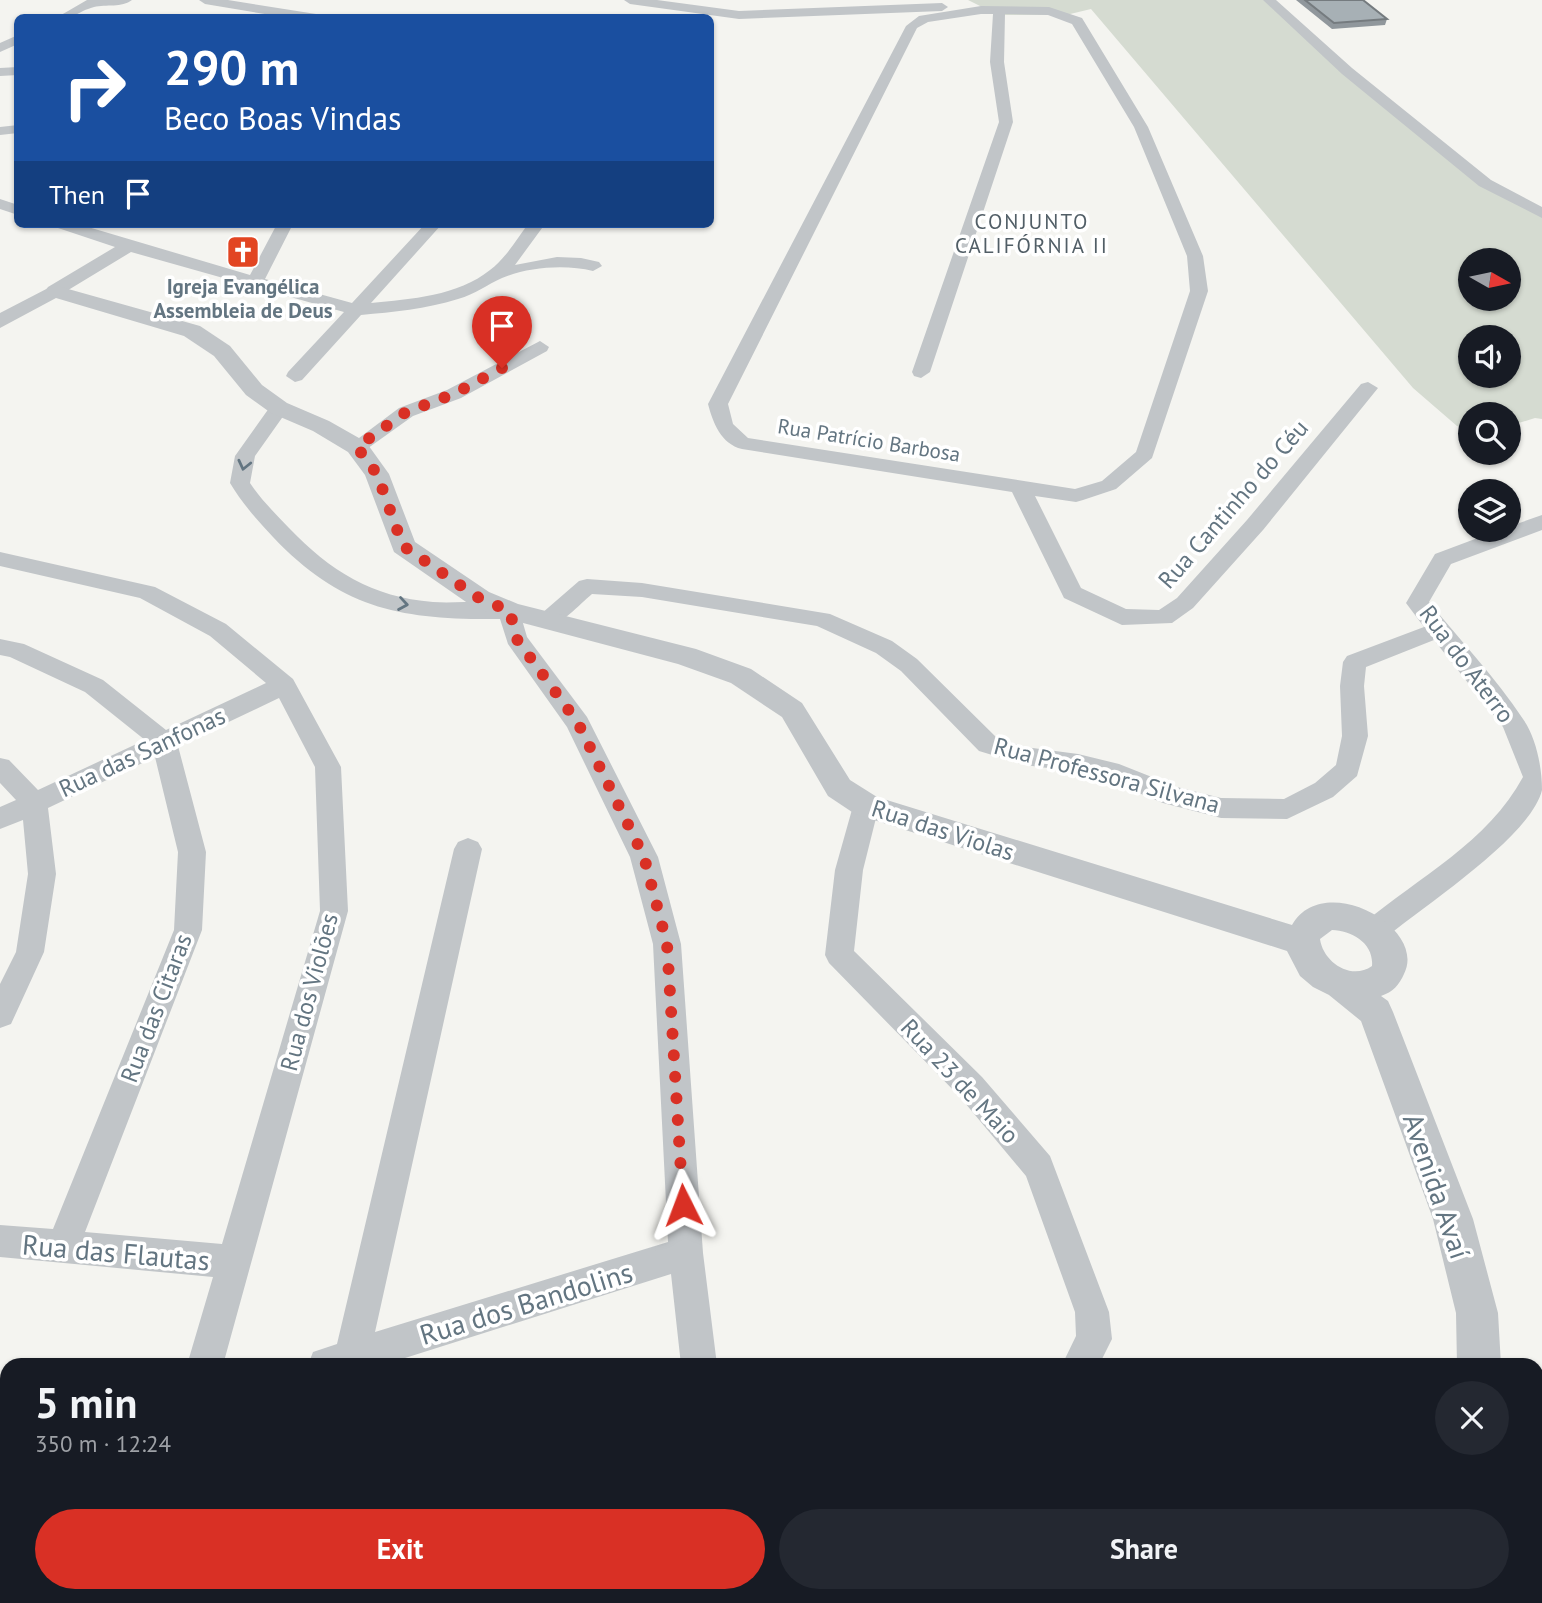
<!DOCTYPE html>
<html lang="en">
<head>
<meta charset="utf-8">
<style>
  :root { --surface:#171b24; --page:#242831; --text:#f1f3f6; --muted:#9ea1a6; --accent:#d93025 }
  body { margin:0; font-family:"PT Sans",sans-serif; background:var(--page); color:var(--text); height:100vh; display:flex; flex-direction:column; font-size:26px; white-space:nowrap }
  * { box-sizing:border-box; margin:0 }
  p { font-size:23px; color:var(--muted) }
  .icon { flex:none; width:38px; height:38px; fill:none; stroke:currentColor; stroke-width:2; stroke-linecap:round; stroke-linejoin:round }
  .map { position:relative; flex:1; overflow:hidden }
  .drawer { position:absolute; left:0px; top:1358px; width:1544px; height:245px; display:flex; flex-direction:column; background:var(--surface); border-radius:21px 21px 0 0; box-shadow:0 2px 5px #0004 }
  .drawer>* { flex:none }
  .hud { position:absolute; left:14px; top:14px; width:700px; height:214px; border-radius:10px; box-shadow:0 2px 5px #0004; background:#1a4fa0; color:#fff; overflow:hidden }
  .needle { width:46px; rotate:99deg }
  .fabs { position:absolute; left:1458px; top:248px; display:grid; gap:14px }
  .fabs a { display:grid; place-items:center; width:63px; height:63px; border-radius:50%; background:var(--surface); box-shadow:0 2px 5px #0004; font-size:35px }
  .pin { position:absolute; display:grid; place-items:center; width:60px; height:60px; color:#fff; margin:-72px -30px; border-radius:50% 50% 50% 0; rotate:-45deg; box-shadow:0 0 7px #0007 }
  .pin .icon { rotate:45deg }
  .me { position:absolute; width:77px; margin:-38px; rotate:357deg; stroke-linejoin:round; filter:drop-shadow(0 0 5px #0008) }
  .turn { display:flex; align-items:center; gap:24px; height:147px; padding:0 35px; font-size:32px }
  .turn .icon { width:91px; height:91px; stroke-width:2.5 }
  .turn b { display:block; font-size:49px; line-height:60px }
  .then { display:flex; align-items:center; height:66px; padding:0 35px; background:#0003; gap:14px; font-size:26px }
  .round { display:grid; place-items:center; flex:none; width:74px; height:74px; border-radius:37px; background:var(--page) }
  .summary { display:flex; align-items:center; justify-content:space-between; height:119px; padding:0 35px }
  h1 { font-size:42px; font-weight:700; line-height:52px }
  .cta { display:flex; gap:14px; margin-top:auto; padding:14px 35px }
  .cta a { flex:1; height:80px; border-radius:42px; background:var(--accent); color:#fff; font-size:28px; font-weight:700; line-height:80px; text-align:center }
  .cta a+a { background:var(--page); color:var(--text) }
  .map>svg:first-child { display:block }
  .green { fill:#d5dbd1; fill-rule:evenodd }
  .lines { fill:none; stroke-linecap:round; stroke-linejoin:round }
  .minor { fill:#c1c5c8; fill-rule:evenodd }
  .tertiary { fill:#c1c5c8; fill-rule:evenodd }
  .wall { fill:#90979c }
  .building { fill:#a7b0b5; stroke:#757b7f; stroke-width:2 }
  .oneway { stroke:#637581 }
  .route { stroke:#d93025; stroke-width:12; stroke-dasharray:0 21.6 }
  .labels { text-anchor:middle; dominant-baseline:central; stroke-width:7; stroke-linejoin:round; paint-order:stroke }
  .far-neighbourhood-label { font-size:21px; letter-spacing:2px; fill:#515e66; stroke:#fff }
  .far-poi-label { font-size:21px; font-weight:bold; fill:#637581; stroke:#fff }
  .far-street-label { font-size:21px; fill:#637581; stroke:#fff }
  .street-label { font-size:24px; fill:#637581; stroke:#fff }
  .near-street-label { font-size:28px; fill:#637581; stroke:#fff }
</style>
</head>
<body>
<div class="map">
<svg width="1542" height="1603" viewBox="0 0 1542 1603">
  <rect width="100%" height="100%" fill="#f4f4f0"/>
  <path class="green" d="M 968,0 L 1268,0 L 1484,183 L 1542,215 L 1542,419 L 1535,418 L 1509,426 L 1508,415 L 1470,415 L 1470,429 L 1457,426 L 1413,388 L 1091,9 L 1066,15 L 998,15 ZM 1470,261 L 1508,261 L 1508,299 L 1470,299 ZM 1470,338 L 1508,338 L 1508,376 L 1470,376 Z"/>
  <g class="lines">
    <path class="minor" d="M 87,0 L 132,0 C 122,8 106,4 94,7 C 76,12 78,18 56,18 Z
      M 199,0 L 228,0 L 316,14 L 322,18 L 289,18 L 205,4 Z
      M 624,0 L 657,0 L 739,11 L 942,3 L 948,7 L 942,11 L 739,19 L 630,4 Z
      M 1263,0 L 1276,0 L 1352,68 L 1491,180 L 1542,207 L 1542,218 L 1479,186 L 1342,74 Z
      M 981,6 L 1049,7 L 1082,18 L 1148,127 L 1203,256 L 1208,291 L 1152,458 L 1116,489 L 1083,500 L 1076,502 L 1035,496 L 1081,588 L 1126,609 L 1159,610 L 1177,598 L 1247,520 L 1361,384 L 1368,382 L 1378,388 L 1263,530 L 1193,608 L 1172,623 L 1122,625 L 1064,598 L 1012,492 L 742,449 C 721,444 713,423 708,404 L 906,26 L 919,16 ZM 981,14 L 993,14 L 990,62 L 999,122 L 912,372 L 914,376 L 921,378 L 930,372 L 1013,122 L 1004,62 L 1005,14 L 1048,15 L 1072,24 L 1134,127 L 1187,256 L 1190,291 L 1136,452 L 1102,481 L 1075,489 L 748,438 L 733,424 L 728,404 L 917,28 L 928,22 Z
      M 18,35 L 18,44 L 0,52 L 0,43 Z
      M 18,67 L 18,75 L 0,76 L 0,68 Z
      M 18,125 L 18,133 L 0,135 L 0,127 Z
      M 0,199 L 18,205 L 18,215 L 0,209 Z
      M 53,224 L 78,224 L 250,275 L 277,224 L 293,224 L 265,279 L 352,303 L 425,224 L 442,224 L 371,303 C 411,299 458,296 490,270 C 506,258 516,240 528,224 L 545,224 L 515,265 L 557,257 L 581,258 L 599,262 L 602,266 L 593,271 C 565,264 528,267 502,278 C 486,285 476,294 458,299 C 426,309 393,312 361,315 L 302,380 L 295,382 L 286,376 L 288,372 L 344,312 L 131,252 L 60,295 L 48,295 L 45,291 L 48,287 L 115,247 L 55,227 Z
      M 540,341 L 549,347 L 547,351 L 461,398 L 413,416 L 364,451 L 350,451 L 347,447 L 399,408 L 447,390 Z
      M 279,402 L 289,408 L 255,456 L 250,483 C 261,500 275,513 289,528 C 330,571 372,597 433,602 C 460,604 492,598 518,606 L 527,637 L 587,717 L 658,857 L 681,944 L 703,1253 L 717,1365 L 681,1365 L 671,1274 L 383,1365 L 308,1365 L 313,1352 L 337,1344 L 454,849 L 458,842 L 468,838 L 478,842 L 482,849 L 375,1332 L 668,1242 L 653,944 L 630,857 L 567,727 L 508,644 L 500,619 C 403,620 342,610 273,537 C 257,520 242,503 230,483 L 235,456 L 272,404 Z
      M 1542,515 L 1542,530 L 1451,564 L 1429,602 C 1460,640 1496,678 1523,719 C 1536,737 1542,767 1542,790 C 1531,837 1422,907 1384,939 L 1374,943 L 1364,939 L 1360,931 L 1364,923 C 1419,877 1488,842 1523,777 L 1503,727 L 1434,640 L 1366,667 L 1364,686 L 1368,736 L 1357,776 L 1333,797 L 1287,819 L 1221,818 L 1163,803 L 1112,782 L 1078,772 L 1025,765 L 979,751 L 901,671 L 876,653 L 817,626 L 642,597 L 592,594 C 577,606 558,631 538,625 L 534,620 L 579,581 L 587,579 L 642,583 L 830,614 L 892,641 L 917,659 L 997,738 L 1025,747 L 1078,754 L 1119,764 L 1177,787 L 1221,798 L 1284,799 L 1315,783 L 1336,765 L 1342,736 L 1340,686 L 1343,662 L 1347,656 L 1424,627 L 1406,603 L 1435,554 L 1499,530 L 1508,530 L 1508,527 Z
      M 0,552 L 155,587 L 226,624 L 293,679 L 341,767 L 348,911 L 223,1365 L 187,1365 L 213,1277 L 0,1257 L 0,1225 L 53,1229 L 174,930 L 178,852 L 155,757 L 48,808 L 56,874 L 44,952 L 11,1024 L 0,1028 L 0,984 L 16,952 L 28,874 L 23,820 L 0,829 L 0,807 L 16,800 L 0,783 L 0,758 L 9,760 L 38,790 L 145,740 L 85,692 L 10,657 L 0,655 L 0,639 L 24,644 L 103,680 L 166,730 L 266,683 L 210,636 L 140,598 L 0,566 ZM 279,698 L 315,767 L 320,911 L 222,1244 L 85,1232 L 202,930 L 206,852 L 178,746 Z
      M 866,796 L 875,799 L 879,806 L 863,870 L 854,951 L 982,1077 L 1050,1156 L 1109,1312 L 1112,1339 L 1099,1365 L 1062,1365 L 1076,1336 L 1075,1312 L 1026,1176 L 960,1097 L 829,963 L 825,955 L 835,870 L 853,806 L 857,799 Z
      M 7,1448 L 7,1486 L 0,1488 L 0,1450 Z
      M 180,1596 L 220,1596 L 221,1603 L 181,1603 Z
      M 503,1596 L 558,1596 L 555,1603 L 500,1603 Z
      M 1269,1596 L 1319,1596 L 1316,1603 L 1266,1603 Z
      M 1413,1596 L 1474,1596 L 1477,1603 L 1416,1603 Z"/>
    <path class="tertiary" d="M 54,285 L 200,326 L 230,346 L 262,385 L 287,403 L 329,421 L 366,442 L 389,474 L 415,542 L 489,592 L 518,604 L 696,649 L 751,669 L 802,703 L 850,780 L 877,797 L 1292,925 C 1323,870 1428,927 1404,974 C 1399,985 1393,992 1381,996 L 1388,1001 L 1393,1012 L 1473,1219 L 1498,1313 L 1501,1365 L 1457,1365 L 1456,1313 L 1433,1219 L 1361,1021 L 1329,995 L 1313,987 L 1300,976 L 1287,951 L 855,814 L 828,796 L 782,717 L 731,683 L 678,664 L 500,617 L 469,604 L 394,552 L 365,475 L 348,452 L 313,431 L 271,413 L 246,395 L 214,356 L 184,336 L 56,298 L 0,328 L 0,313 ZM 1332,930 C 1352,931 1374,943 1372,966 C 1351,981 1323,962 1320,939 Z
      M 1536,1580 L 1542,1593 L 1542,1603 L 1498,1603 L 1495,1596 L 1536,1596 Z"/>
  </g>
  <path class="wall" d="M 1296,0 L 1363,0 L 1387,19 L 1385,25 L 1332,29 Z"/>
  <path class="building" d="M 1305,0 L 1363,0 L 1387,19 L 1334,23 Z"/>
  <defs><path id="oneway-chevron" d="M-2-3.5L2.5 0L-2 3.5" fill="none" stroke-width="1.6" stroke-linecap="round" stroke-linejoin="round" transform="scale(1.75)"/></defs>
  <g class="oneway">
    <use href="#oneway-chevron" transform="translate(244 465) rotate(103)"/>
    <use href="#oneway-chevron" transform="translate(403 604) rotate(9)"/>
  </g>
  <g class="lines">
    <path class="route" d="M 502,368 L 454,394 L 406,412 L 357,447 L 377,474 L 403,546 L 479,598 L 510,611 L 516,638 L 578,723 L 644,857 L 667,944 L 683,1205"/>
  </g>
  <defs>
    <symbol id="church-square" viewBox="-11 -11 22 22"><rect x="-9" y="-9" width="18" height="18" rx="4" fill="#e24522" stroke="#fff"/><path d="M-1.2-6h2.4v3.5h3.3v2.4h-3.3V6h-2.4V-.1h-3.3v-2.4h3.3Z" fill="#fff"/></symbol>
  </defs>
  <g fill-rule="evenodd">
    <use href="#church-square" x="224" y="233" width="38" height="38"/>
  </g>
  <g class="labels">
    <g class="far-neighbourhood-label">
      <text x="1032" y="221">CONJUNTO<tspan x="1032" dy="24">CALIFÓRNIA II</tspan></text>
    </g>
    <g class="far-poi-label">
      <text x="243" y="286">Igreja Evangélica<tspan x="243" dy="24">Assembleia de Deus</tspan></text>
    </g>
    <g class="far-street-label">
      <text transform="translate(869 440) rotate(9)">Rua Patrício Barbosa</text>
    </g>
    <g class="street-label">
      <text transform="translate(1233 504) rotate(-49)">Rua Cantinho do Céu</text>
      <text transform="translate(1467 664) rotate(53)">Rua do Aterro</text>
      <text transform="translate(142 752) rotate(-25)">Rua das Sanfonas</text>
      <text transform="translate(1107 775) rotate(15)">Rua Professora Silvana</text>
      <text transform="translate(943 830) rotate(18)">Rua das Violas</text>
      <text transform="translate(309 992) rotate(-75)">Rua dos Violões</text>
      <text transform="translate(156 1008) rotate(-69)">Rua das Citaras</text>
      <text transform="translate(960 1081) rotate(47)">Rua 23 de Maio</text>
    </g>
    <g class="near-street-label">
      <text transform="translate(1437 1186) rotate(71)">Avenida Avaí</text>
      <text transform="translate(116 1252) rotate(5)">Rua das Flautas</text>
      <text transform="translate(526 1303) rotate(-17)">Rua dos Bandolins</text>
    </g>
  </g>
</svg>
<div class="fabs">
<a><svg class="needle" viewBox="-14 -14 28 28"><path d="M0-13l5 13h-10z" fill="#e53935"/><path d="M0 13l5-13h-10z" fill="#9ea1a6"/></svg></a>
<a><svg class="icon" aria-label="sound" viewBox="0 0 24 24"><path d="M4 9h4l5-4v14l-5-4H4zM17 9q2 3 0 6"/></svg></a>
<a><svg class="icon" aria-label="search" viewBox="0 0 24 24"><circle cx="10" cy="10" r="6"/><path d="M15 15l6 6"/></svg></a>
<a><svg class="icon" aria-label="layers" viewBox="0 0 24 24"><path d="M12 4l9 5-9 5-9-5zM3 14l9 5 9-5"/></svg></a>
</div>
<div class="pin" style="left:502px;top:368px;background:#d93025"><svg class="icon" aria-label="arrive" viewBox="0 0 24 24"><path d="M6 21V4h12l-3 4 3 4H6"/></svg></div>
<svg class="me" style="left:683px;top:1205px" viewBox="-20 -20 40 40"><path d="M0-17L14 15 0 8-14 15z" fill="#d93025" stroke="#fff" stroke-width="4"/></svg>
<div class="hud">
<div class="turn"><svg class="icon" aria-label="right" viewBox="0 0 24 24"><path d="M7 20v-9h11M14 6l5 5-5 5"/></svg><div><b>290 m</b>Beco Boas Vindas</div></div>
<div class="then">Then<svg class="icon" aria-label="arrive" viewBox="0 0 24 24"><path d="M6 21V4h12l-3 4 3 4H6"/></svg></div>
</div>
<section class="drawer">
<div class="summary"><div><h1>5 min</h1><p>350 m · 12:24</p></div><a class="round"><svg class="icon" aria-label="close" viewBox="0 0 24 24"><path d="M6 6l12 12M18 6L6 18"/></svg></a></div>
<div class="cta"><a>Exit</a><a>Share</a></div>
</section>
</div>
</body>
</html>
